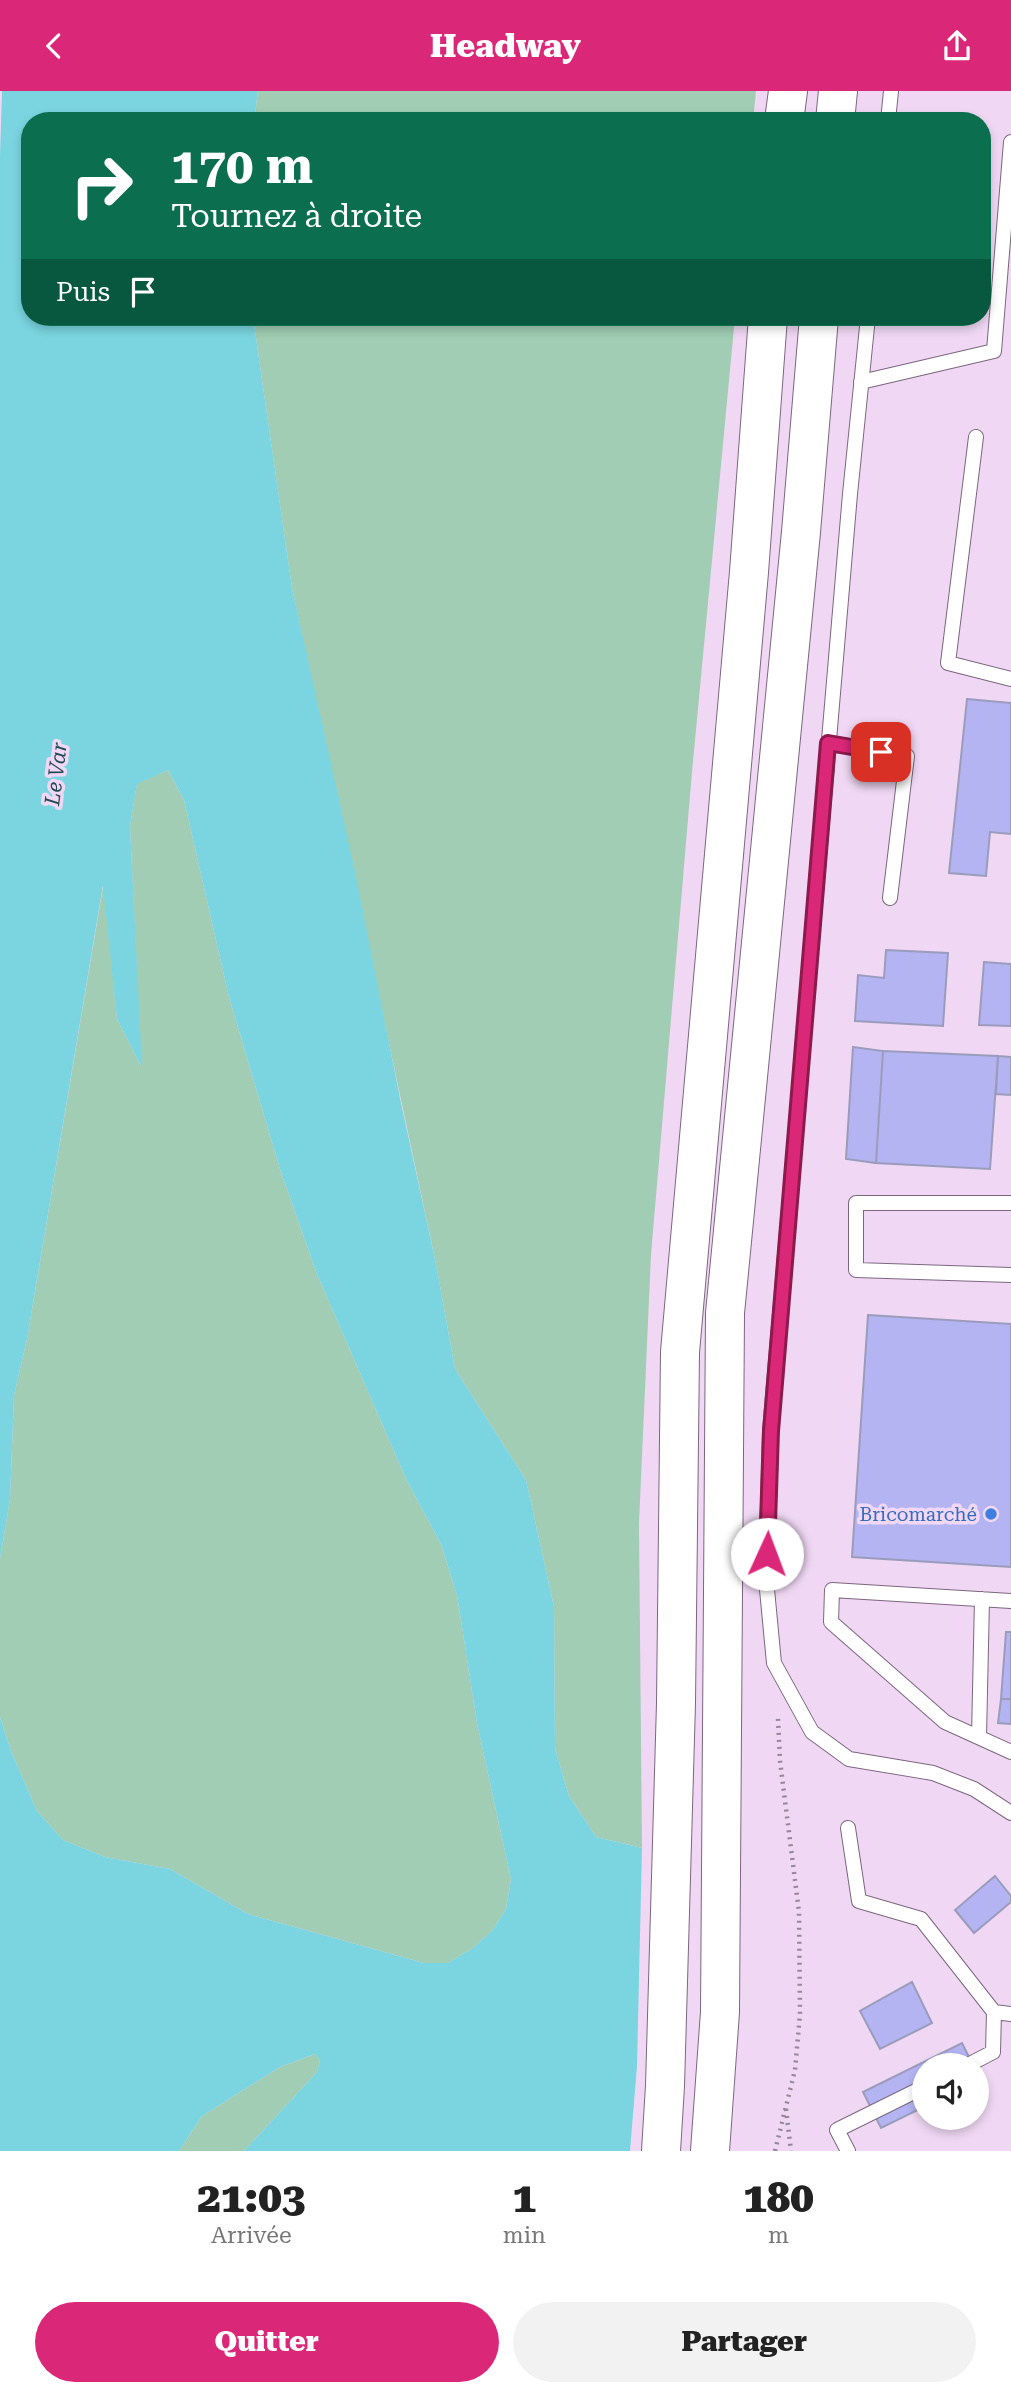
<!DOCTYPE html>
<html lang="fr">
<head>
<meta charset="utf-8">
<style>
  :root { --surface:#fff; --page:#f2f2f2; --text:#222; --muted:#767676; --accent:#db2777 }
  body { margin:0; font-family:"Roboto Serif",serif; background:var(--page); color:var(--text); height:100vh; display:flex; flex-direction:column; font-size:26px; white-space:nowrap }
  * { box-sizing:border-box; margin:0 }
  p { font-size:23px; color:var(--muted) }
  .icon { flex:none; width:38px; height:38px; fill:none; stroke:currentColor; stroke-width:2; stroke-linecap:round; stroke-linejoin:round }
  .map { position:relative; height:2060px; overflow:hidden }
  .side { display:flex; flex-direction:column; background:var(--surface); flex:1 }
  .side>* { flex:none }
  .top-card { position:absolute; left:21px; top:21px; width:970px; height:214px; border-radius:28px; box-shadow:0 4px 10px #0003; background:#0b6e4f; color:#fff; overflow:hidden }
  .buttons { position:absolute; left:912px; top:1962px; display:grid; gap:14px }
  .buttons a { display:grid; place-items:center; width:77px; height:77px; border-radius:50%; background:var(--surface); box-shadow:0 4px 10px #0003; font-size:35px }
  .pin { position:absolute; display:grid; place-items:center; width:60px; height:60px; color:#fff; margin:-30px; border-radius:14px; box-shadow:0 4px 10px #0006 }
  .me { position:absolute; width:77px; margin:-38px; rotate:2deg; stroke-linejoin:round; filter:drop-shadow(0 0 5px #0008) }
  .turn { display:flex; align-items:center; gap:24px; height:147px; padding:0 35px; font-size:32px }
  .turn .icon { width:91px; height:91px; stroke-width:2.5 }
  .turn b { display:block; font-size:49px; line-height:60px }
  .then { display:flex; align-items:center; height:66px; padding:0 35px; background:#0003; gap:14px; font-size:26px }
  .eta { display:flex; justify-content:space-evenly; align-items:center; height:119px; text-align:center }
  .eta b { font-size:42px; font-weight:800; line-height:49px }
  .button { display:flex; gap:14px; margin-top:auto; padding:14px 35px }
  .button a { flex:1; height:80px; border-radius:42px; background:var(--accent); color:#fff; font-size:28px; font-weight:800; line-height:80px; text-align:center }
  .button a+a { background:var(--page); color:var(--text) }
  header { display:flex; justify-content:space-between; align-items:center; height:91px; padding:0 35px; background:var(--accent); color:#fff; font-size:32px; font-weight:800 }
  .map>svg:first-child { display:block }
  .green { fill:#a1cdb4 }
  .water { fill:#7ad5e0 }
  .building { fill:#b4b4f3; stroke:#9b9cbc; stroke-width:2 }
  .lines { fill:none; stroke-linecap:round; stroke-linejoin:round }
  .service-casing { stroke:#7c667f; stroke-width:16 }
  .trunk-casing { stroke:#7c667f; stroke-width:40 }
  .path { stroke:#968699; stroke-width:4.5; stroke-dasharray:2 5; stroke-linecap:butt }
  .service { stroke:#fff; stroke-width:14 }
  .trunk { stroke:#fff; stroke-width:38 }
  .route-casing { stroke:#8e194d; stroke-width:18 }
  .route { stroke:#db2777; stroke-width:12 }
  .shop-dot { fill:#3f7fe0; stroke:#f0d8f4; stroke-width:2.5 }
  .labels { text-anchor:middle; dominant-baseline:central; stroke-width:7; stroke-linejoin:round; paint-order:stroke }
  .shop-label { font-size:19px; fill:#366cbe; stroke:#f0d8f4; text-anchor:end }
  .water-label { font-size:21px; font-style:italic; fill:#214b50; stroke:#f0d8f4 }
</style>
</head>
<body>
<header><svg class="icon" aria-label="back" viewBox="0 0 24 24"><path d="M15 5l-7 7 7 7"/></svg>Headway<svg class="icon" aria-label="share" viewBox="0 0 24 24"><path d="M12 15V3M7 8l5-5 5 5M5 13v7h14v-7"/></svg></header>
<div class="map">
<svg width="1011" height="2060" viewBox="0 0 1011 2060">
  <rect width="100%" height="100%" fill="#f0d8f4"/>
  <path class="green" d="M 258,0 L 756,0 L 753,30 L 254,30 Z
    M 253,226 L 735,226 L 692,681 L 651,1164 L 639,1432 L 642,1757 L 596,1746 L 569,1705 L 555,1657 L 554,1516 L 526,1389 L 455,1278 L 436,1173 L 292,497 Z
    M 168,679 L 184,709 L 229,906 L 280,1078 L 317,1183 L 407,1390 L 441,1453 L 457,1504 L 477,1632 L 511,1788 L 506,1818 L 492,1840 L 473,1857 L 448,1872 L 424,1872 L 248,1823 L 170,1778 L 105,1766 L 63,1749 L 37,1720 L 11,1660 L 0,1626 L 0,1468 L 10,1408 L 14,1304 L 27,1248 L 104,790 L 117,928 L 141,975 L 130,735 L 137,692 Z
    M 315,1963 L 320,1969 L 317,1981 L 244,2060 L 179,2060 L 202,2025 L 280,1976 Z"/>
  <path class="water" d="M 2,0 L 258,0 L 254,30 L 30,30 L 30,226 L 253,226 L 292,497 L 354,776 L 401,1012 L 436,1173 L 455,1278 L 526,1389 L 554,1516 L 555,1657 L 569,1705 L 596,1746 L 642,1757 L 637,1975 L 630,2060 L 244,2060 L 317,1981 L 320,1969 L 315,1963 L 280,1976 L 202,2025 L 179,2060 L 0,2060 L 0,1626 L 11,1660 L 37,1720 L 63,1749 L 105,1766 L 170,1778 L 248,1823 L 424,1872 L 448,1872 L 473,1857 L 492,1840 L 506,1818 L 511,1788 L 477,1632 L 457,1504 L 441,1453 L 407,1390 L 317,1183 L 280,1078 L 229,906 L 184,709 L 168,679 L 137,693 L 130,735 L 142,977 L 117,928 L 103,794 L 27,1248 L 14,1304 L 10,1408 L 0,1468 L 0,65 Z"/>
  <path class="building" d="M 967,608 L 1011,612 L 1011,743 L 990,741 L 986,785 L 949,782 Z
    M 886,859 L 948,862 L 943,935 L 855,930 L 858,884 L 884,887 Z
    M 984,871 L 1011,873 L 1011,935 L 979,934 Z
    M 853,956 L 883,960 L 876,1072 L 846,1068 Z
    M 883,960 L 998,965 L 990,1078 L 876,1072 Z
    M 998,965 L 1011,966 L 1011,1004 L 996,1003 Z
    M 868,1224 L 1011,1233 L 1011,1476 L 852,1466 Z
    M 1006,1541 L 1011,1541 L 1011,1608 L 1001,1608 Z
    M 1001,1608 L 1011,1608 L 1011,1633 L 998,1632 Z
    M 995,1785 L 1011,1805 L 1011,1811 L 974,1842 L 955,1819 Z
    M 912,1891 L 932,1932 L 880,1958 L 860,1920 Z
    M 962,1952 L 973,1974 L 924,1974 L 924,2016 L 881,2037 L 863,2001 Z"/>
  <g class="lines">
    <defs>
      <path id="service" d="M 888,30 L 891,0
        M 868,226 L 850,403 L 770,1340 L 766,1488 L 774,1572 L 812,1641 L 849,1668 L 933,1682 L 974,1698 L 1011,1722
        M 861,291 L 994,260 L 1011,51
        M 976,346 L 948,572 L 1011,588
        M 829,652 L 907,665 L 890,807
        M 1011,1112 L 856,1112 L 856,1179 L 1011,1184
        M 1011,1510 L 832,1499 L 831,1531 L 945,1631 L 1011,1661
        M 979,1646 L 982,1508
        M 848,1737 L 859,1810 L 921,1828 L 994,1921
        M 968,1974 L 993,1961 L 994,1921 L 1011,1923
        M 848,2060 L 837,2039 L 924,1996"/>
      <path id="trunk" d="M 784,30 L 788,0
        M 835,30 L 838,0
        M 661,2060 L 665,1995 L 676,1612 L 680,1261 L 749,481 L 768,226
        M 710,2060 L 720,1921 L 725,1222 L 801,441 L 819,226"/>
    </defs>
    <use href="#service" class="service-casing"/>
    <use href="#trunk" class="trunk-casing"/>
    <path class="path" d="M 786,2018 L 791,2060
      M 775,2060 L 795,1979 L 800,1923 L 799,1821 L 780,1670 L 778,1627"/>
    <use href="#service" class="service"/>
    <use href="#trunk" class="trunk"/>
  </g>
  <g class="lines">
    <defs>
      <path id="route" d="M 767,1463 L 771,1340 L 828,652 L 881,661"/>
    </defs>
    <use href="#route" class="route-casing"/>
    <use href="#route" class="route"/>
  </g>
  <circle class="shop-dot" cx="991" cy="1423" r="7"/>
  <g class="labels">
    <g class="shop-label">
      <text x="977" y="1423">Bricomarché</text>
    </g>
    <g class="water-label">
      <text transform="translate(56 683) rotate(-83)">Le Var</text>
    </g>
  </g>
</svg>
<div class="buttons">
<a><svg class="icon" aria-label="sound" viewBox="0 0 24 24"><path d="M4 9h4l5-4v14l-5-4H4zM17 9q2 3 0 6"/></svg></a>
</div>
<div class="pin" style="left:881px;top:661px;background:#d93025"><svg class="icon" aria-label="arrive" viewBox="0 0 24 24"><path d="M6 21V4h12l-3 4 3 4H6"/></svg></div>
<svg class="me" style="left:767px;top:1463px" viewBox="-20 -20 40 40"><circle r="19" fill="#fff"/><path d="M0-13L10 11 0 6-10 11z" fill="#db2777"/></svg>
<div class="top-card">
<div class="turn"><svg class="icon" aria-label="right" viewBox="0 0 24 24"><path d="M7 20v-9h11M14 6l5 5-5 5"/></svg><div><b>170 m</b>Tournez à droite</div></div>
<div class="then">Puis<svg class="icon" aria-label="arrive" viewBox="0 0 24 24"><path d="M6 21V4h12l-3 4 3 4H6"/></svg></div>
</div>
</div>
<section class="side">
<div class="eta">
<div><b>21:03</b><p>Arrivée</p></div>
<div><b>1</b><p>min</p></div>
<div><b>180</b><p>m</p></div>
</div>
<div class="button"><a>Quitter</a><a>Partager</a></div>
</section>
</body>
</html>
